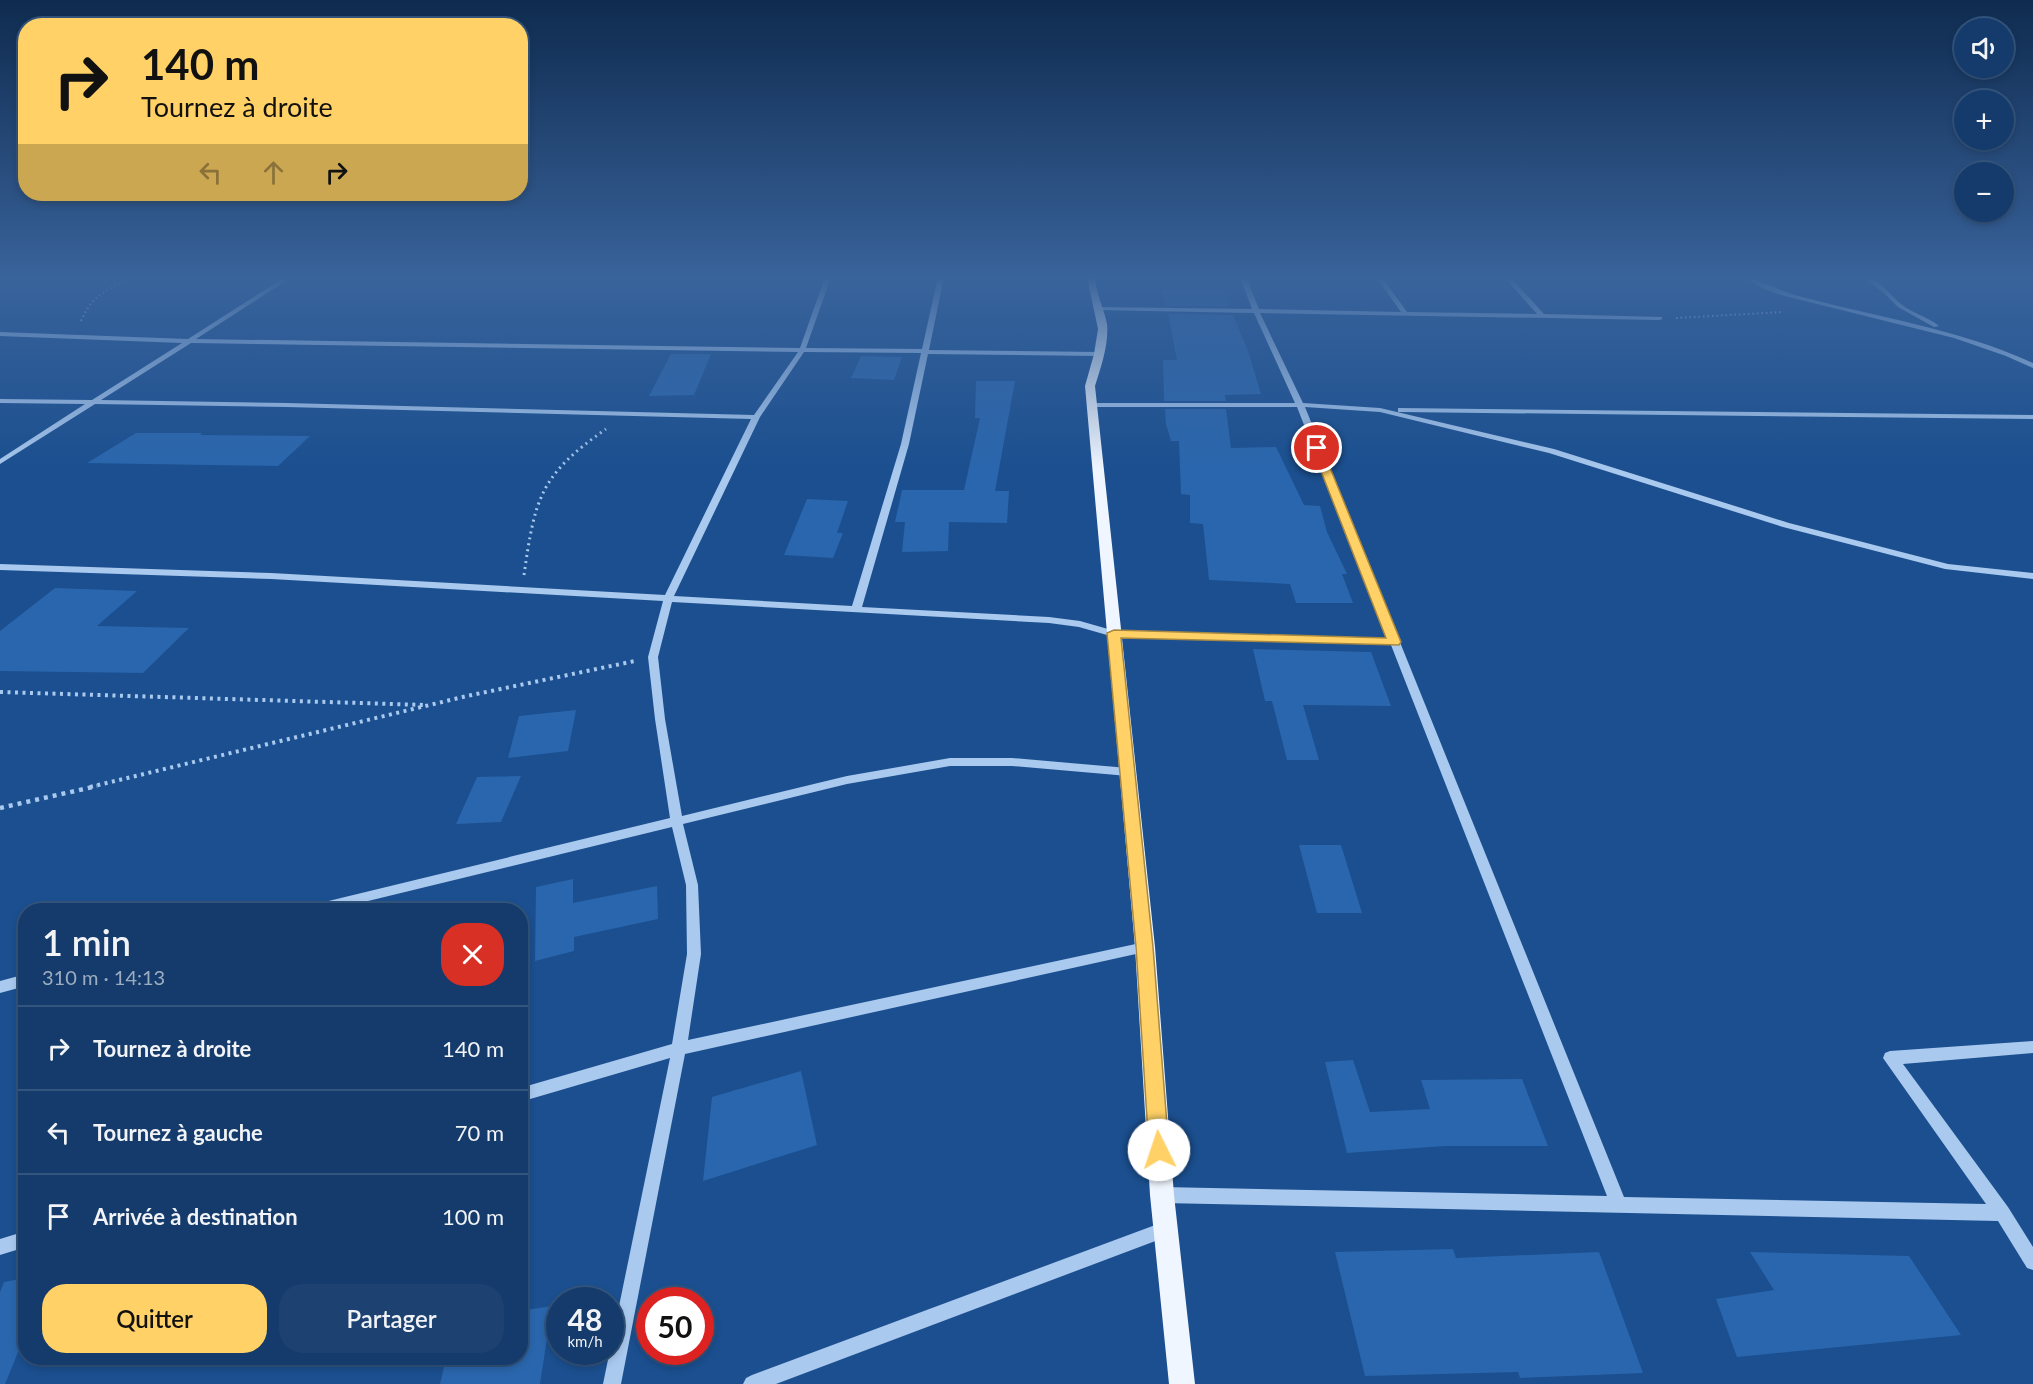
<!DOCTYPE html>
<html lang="fr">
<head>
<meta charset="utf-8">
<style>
  :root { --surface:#143b6b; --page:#1d4271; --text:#f1f3f6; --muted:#9dadc1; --line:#33557e; --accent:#ffd166 }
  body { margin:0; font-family:Lato,sans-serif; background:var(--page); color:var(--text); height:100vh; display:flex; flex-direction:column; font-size:22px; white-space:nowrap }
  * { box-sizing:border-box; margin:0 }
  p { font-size:20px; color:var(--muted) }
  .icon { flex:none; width:33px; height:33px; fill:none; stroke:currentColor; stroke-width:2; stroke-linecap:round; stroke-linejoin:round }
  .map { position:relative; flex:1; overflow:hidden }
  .panel { position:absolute; left:18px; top:903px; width:510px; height:462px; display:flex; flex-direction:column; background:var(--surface); border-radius:24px; box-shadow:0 3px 9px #0003,0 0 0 2px var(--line) }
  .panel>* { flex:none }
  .banner { position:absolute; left:18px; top:18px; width:510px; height:183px; border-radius:24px; box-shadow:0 3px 9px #0003,0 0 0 2px var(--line); background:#ffd166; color:#111; overflow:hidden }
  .controls { position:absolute; left:1954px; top:18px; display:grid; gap:12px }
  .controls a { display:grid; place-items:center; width:60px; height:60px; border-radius:50%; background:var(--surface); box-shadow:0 3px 9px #0003,0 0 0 2px var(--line); font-size:30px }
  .speed { position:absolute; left:546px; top:1287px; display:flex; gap:12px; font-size:30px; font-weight:700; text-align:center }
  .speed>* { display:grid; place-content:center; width:78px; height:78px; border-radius:50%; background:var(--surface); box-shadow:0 3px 9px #0003,0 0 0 2px var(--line); line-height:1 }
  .speed small { font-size:15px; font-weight:400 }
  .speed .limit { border:9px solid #d22; background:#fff; color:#111 }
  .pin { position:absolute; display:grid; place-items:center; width:51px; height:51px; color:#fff; margin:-26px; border:3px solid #fff; border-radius:50%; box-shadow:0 2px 6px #0007 }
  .me { position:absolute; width:66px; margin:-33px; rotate:356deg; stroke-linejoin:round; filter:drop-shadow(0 0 4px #0008) }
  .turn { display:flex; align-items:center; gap:21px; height:126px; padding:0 24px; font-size:27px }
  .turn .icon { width:78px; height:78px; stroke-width:2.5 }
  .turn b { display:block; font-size:42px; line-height:51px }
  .lanes { display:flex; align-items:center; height:57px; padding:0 24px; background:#0003; justify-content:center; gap:30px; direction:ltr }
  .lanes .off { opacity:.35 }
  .round { display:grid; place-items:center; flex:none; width:63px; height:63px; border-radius:24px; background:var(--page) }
  .overview { display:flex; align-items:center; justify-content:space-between; height:102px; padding:0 24px }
  h1 { font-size:36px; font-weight:600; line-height:45px }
  .action { display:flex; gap:12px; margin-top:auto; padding:12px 24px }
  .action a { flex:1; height:69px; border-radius:24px; background:var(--accent); color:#111; font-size:24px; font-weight:600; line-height:69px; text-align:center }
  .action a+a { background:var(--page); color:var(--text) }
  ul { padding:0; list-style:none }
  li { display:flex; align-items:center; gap:18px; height:84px; padding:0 24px; border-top:2px solid var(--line) }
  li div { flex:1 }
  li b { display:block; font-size:22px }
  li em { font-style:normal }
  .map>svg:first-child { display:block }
  .building { fill:#2a66ad }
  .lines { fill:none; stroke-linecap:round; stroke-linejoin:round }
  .path-far3 { stroke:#a9c9ee; stroke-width:2; stroke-dasharray:1.5 3; stroke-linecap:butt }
  .path-far2 { stroke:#a9c9ee; stroke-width:3; stroke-dasharray:2 4; stroke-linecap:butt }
  .path-far1 { stroke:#a9c9ee; stroke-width:4; stroke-dasharray:3 4.5; stroke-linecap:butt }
  .path { stroke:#a9c9ee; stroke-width:4.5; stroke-dasharray:4 5; stroke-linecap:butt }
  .minor { fill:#a9c9ee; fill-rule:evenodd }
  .major { fill:#f0f6ff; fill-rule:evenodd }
  .route { fill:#ffd166; stroke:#a68842; stroke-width:1.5 }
</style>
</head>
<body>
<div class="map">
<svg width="2033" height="1384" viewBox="0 0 2033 1384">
  <rect width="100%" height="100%" fill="#1b4f8f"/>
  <path class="building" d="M 1162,290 L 1223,290 L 1230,306 L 1166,306 Z
    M 1168,314 L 1233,315 L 1248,351 L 1261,394 L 1225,395 L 1226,401 L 1164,401 L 1163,360 L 1177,360 Z
    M 671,354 L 711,354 L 694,395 L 649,396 Z
    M 861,356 L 902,357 L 894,380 L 851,378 Z
    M 976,381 L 1015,381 L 995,491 L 1009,491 L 1007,523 L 949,522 L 948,551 L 902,552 L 905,522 L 895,522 L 902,490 L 964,490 L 980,418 L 975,418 Z
    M 1165,409 L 1226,409 L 1231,448 L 1276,447 L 1304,505 L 1320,506 L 1327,532 L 1347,574 L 1342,574 L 1353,603 L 1296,603 L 1290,584 L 1209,580 L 1203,524 L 1190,523 L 1190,495 L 1181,494 L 1179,441 L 1171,441 L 1166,424 Z
    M 136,433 L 202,433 L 200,435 L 310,436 L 278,466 L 87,463 Z
    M 807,499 L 848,501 L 837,533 L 843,533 L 833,558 L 784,555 Z
    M 55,588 L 137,591 L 97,626 L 189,628 L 143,673 L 0,671 L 0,631 Z
    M 1253,649 L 1371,652 L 1391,706 L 1303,705 L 1319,760 L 1287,760 L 1272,701 L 1265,701 Z
    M 576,710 L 568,751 L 508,758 L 519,716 Z
    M 521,776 L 501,822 L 456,824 L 477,777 Z
    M 1299,845 L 1341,845 L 1362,913 L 1317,913 Z
    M 573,879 L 573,903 L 657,886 L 658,919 L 574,937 L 574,951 L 535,961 L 536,887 Z
    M 1353,1060 L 1370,1112 L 1430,1109 L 1421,1080 L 1522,1079 L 1548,1146 L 1445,1146 L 1347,1153 L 1325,1062 Z
    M 801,1071 L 817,1145 L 703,1181 L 712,1097 Z
    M 1453,1249 L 1456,1258 L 1599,1252 L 1643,1373 L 1520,1378 L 1518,1372 L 1365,1376 L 1335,1252 Z
    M 1750,1252 L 1909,1256 L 1961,1335 L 1737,1357 L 1716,1299 L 1774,1290 Z
    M 26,1278 L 26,1333 L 5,1384 L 0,1384 L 0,1292 L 4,1282 Z
    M 552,1306 L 540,1384 L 440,1384 L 446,1358 L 520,1358 L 520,1311 Z"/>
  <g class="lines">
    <path class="path-far3" d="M 1676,318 L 1782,312
      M 81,321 C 94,292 106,291 133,277"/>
    <path class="path-far2" d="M 524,575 C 535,498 540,475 606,429"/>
    <path class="path-far1" d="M 0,692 L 425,705
      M 90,787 L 467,696 L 635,661"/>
    <path class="path" d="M 0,808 L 97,786"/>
    <path class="minor" d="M 0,277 L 5,277 L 0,280 Z
      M 285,277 L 292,277 L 196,339 L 800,348 L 825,277 L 831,277 L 806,348 L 922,349 L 938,277 L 944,277 L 929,350 L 1099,352 L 1102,354 L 1099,356 L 928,354 L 909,444 L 862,607 L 1049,617 L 1080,621 L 1115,631 L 1388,639 L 1297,407 L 1092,407 L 1088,405 L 1092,403 L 1295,403 L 1254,313 L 1096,310 L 1093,308 L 1094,307 L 1252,309 L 1240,277 L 1246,277 L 1259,309 L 1401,312 L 1376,277 L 1382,277 L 1407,312 L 1537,314 L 1504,277 L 1510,277 L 1544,314 L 1662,317 L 1662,319 L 1660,320 L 1260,313 L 1303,403 L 1380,408 L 1554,449 L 1789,523 L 1948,564 L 2033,573 L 2033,579 L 1945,569 L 1783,527 L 1549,453 L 1380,412 L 1305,407 L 1624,1197 L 1986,1204 L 1883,1058 L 1885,1053 L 1890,1051 L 2033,1041 L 2033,1053 L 1903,1064 L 2008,1207 L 2033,1247 L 2033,1270 L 2027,1268 L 1998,1221 L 1162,1203 L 1156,1201 L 1154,1195 L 1156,1189 L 1162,1187 L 1607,1196 L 1391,645 L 1114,637 L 1079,627 L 1049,623 L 672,602 L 658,657 L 665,719 L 682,816 L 847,776 L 950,758 L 1012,758 L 1128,768 L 1132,769 L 1134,772 L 1132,775 L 1128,776 L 1012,766 L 950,766 L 847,784 L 683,824 L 698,885 L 701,954 L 688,1040 L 1145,942 L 1150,943 L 1152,947 L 1150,951 L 1145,952 L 685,1054 L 621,1384 L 603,1384 L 670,1058 L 520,1102 L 520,1088 L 672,1044 L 687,954 L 686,885 L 672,827 L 331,910 L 306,910 L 307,906 L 312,905 L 670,818 L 655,719 L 648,657 L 663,601 L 271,579 L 0,570 L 0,564 L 271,573 L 665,595 L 751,419 L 287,407 L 95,404 L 0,464 L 0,459 L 85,404 L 0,403 L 0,399 L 92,400 L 182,343 L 0,336 L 0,332 L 188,339 ZM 191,343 L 192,343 L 798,352 L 754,415 L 287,403 L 101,400 ZM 804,352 L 921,353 L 901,444 L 852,606 L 674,596 L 760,417 Z
      M 1743,277 C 1752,277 1782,291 1795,295 C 1875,317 1957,328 2033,363 L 2033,368 L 2006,356 L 1954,338 L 1781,295 L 1762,288 Z
      M 1862,277 C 1878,276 1890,295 1901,304 C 1912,313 1928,317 1939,326 L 1934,327 L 1898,307 L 1883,292 Z
      M 1398,408 L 2033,415 L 2033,419 L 1401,412 L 1398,412 Z
      M 26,974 L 26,986 L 0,993 L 0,981 Z
      M 1166,1221 L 1172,1223 L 1174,1229 L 1172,1235 L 1166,1237 L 776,1384 L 743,1384 L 746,1378 L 752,1375 Z
      M 26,1231 L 26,1247 L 0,1255 L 0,1239 Z"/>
    <path class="major" d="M 1087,277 L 1095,277 C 1096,294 1104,308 1107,324 C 1109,344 1101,367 1095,386 L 1155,947 L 1174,1195 L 1195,1384 L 1169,1384 L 1150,1195 L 1135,947 L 1085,386 L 1094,354 L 1098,329 Z"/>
  </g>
  <linearGradient id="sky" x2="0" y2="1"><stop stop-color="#0f2b4f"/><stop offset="0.59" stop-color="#39639b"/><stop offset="1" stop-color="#39639b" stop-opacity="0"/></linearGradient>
  <rect width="2033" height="471" fill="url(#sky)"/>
  <path class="route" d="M 1317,445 L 1322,448 L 1401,642 L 1399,645 L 1121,638 L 1153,947 L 1169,1150 L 1166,1157 L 1159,1159 L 1152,1157 L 1149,1150 L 1136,947 L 1107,633 L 1114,630 L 1386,638 L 1312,448 Z"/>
</svg>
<div class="controls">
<a><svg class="icon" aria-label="sound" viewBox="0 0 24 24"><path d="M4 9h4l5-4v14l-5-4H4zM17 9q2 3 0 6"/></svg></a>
<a>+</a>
<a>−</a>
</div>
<div class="speed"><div>48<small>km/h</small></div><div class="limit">50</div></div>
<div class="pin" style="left:1317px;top:448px;background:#d93025"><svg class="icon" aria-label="arrive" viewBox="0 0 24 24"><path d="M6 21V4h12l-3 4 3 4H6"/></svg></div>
<svg class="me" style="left:1159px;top:1150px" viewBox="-20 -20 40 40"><circle r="19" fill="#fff"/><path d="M0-13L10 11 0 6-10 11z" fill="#ffd166"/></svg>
<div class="banner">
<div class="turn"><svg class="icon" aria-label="right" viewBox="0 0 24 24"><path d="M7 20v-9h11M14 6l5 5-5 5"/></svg><div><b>140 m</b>Tournez à droite</div></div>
<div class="lanes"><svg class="icon off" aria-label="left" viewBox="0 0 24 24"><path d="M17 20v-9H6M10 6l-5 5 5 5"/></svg><svg class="icon off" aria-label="ahead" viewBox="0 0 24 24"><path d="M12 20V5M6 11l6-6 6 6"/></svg><svg class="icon" aria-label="right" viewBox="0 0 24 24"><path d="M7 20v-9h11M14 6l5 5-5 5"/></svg></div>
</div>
<section class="panel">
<div class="overview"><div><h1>1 min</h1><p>310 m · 14:13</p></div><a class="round" style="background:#d93025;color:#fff"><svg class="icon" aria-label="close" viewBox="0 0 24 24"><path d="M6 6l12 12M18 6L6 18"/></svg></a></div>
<ul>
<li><svg class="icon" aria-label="right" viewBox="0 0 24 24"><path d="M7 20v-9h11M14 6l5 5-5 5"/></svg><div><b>Tournez à droite</b></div><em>140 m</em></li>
<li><svg class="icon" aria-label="left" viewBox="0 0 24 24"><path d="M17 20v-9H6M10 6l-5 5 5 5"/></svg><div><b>Tournez à gauche</b></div><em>70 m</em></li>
<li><svg class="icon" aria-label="arrive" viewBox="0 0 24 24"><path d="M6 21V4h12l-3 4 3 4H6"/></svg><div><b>Arrivée à destination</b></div><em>100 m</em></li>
</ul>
<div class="action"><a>Quitter</a><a>Partager</a></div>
</section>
</div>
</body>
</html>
